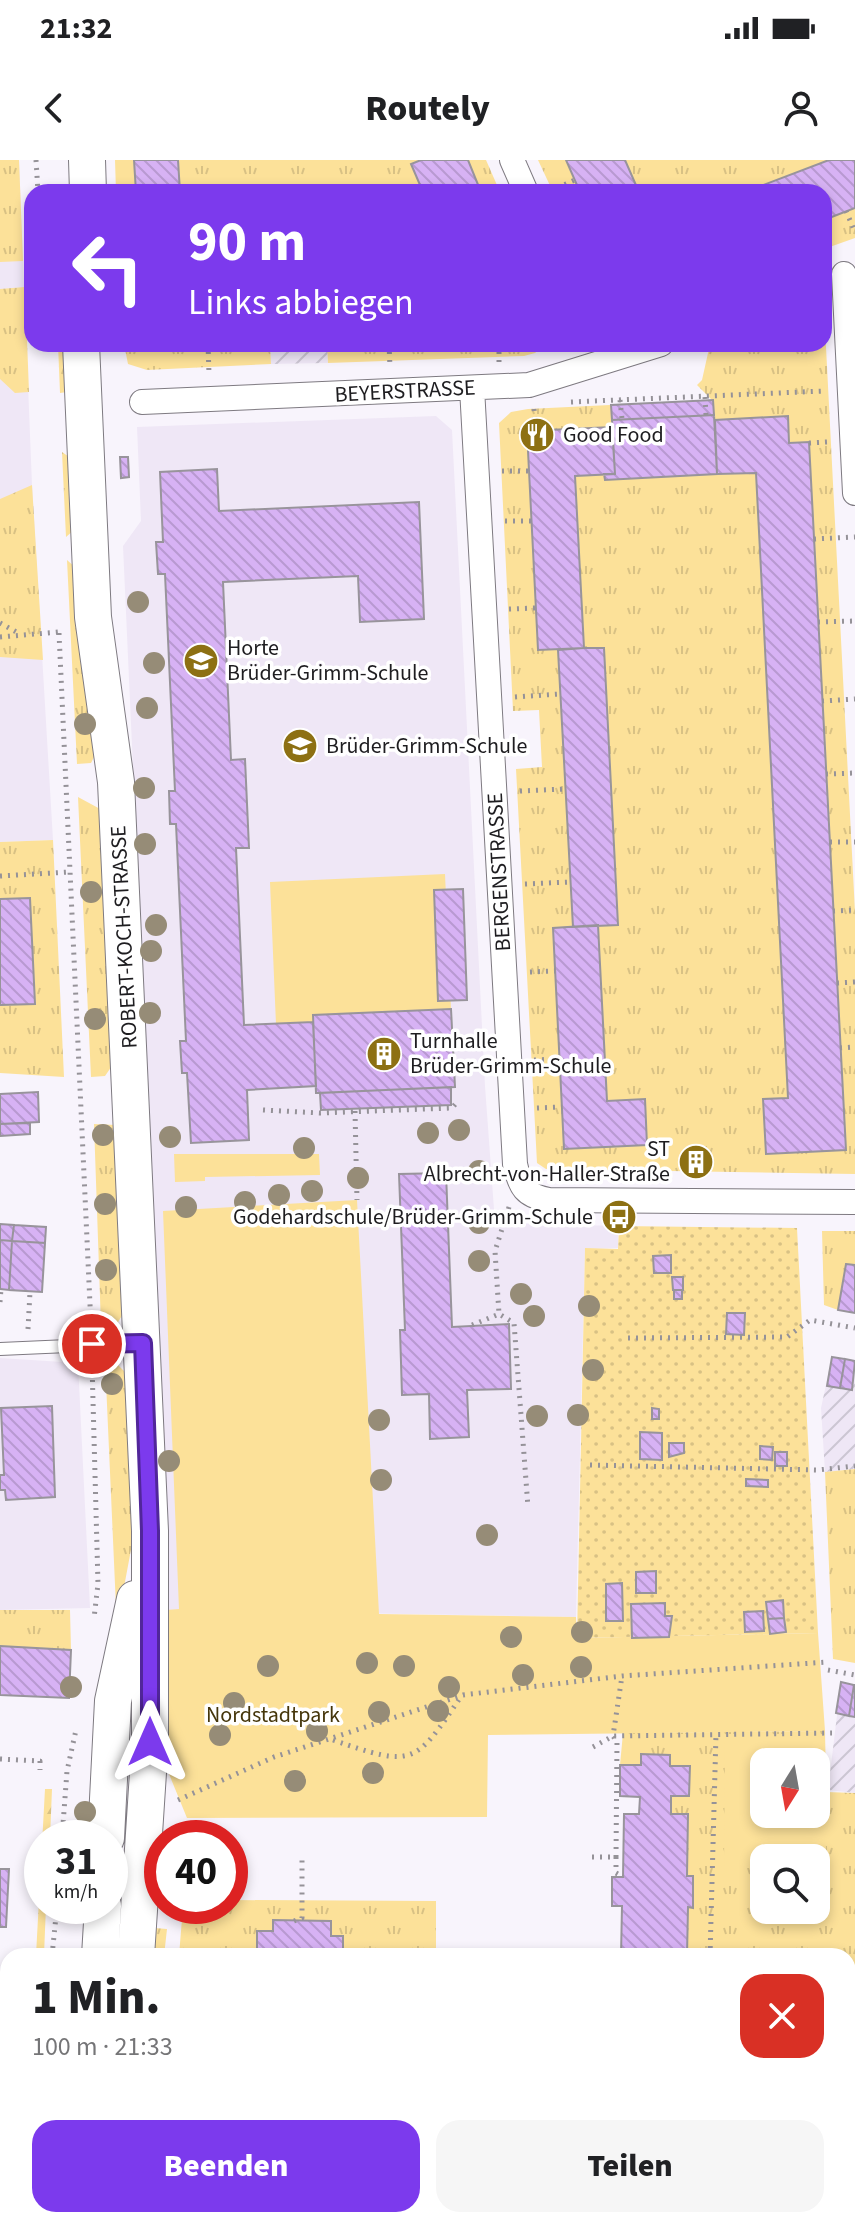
<!DOCTYPE html>
<html lang="de">
<head>
<meta charset="utf-8">
<style>
  :root { --surface:#fff; --page:#f6f6f6; --text:#202124; --muted:#757577; --accent:#7c3aed }
  body { margin:0; font-family:"Source Sans 3",sans-serif; background:var(--page); color:var(--text); height:100vh; display:flex; flex-direction:column; font-size:30px; white-space:nowrap }
  * { box-sizing:border-box; margin:0 }
  p { font-size:26px; color:var(--muted) }
  .icon { flex:none; width:44px; height:44px; fill:none; stroke:currentColor; stroke-width:2; stroke-linecap:round; stroke-linejoin:round }
  .map { position:relative; flex:1; overflow:hidden }
  .sheet { position:absolute; left:0px; top:1788px; width:856px; height:280px; display:flex; flex-direction:column; background:var(--surface); border-radius:24px 24px 0 0; box-shadow:0 4px 12px #0003 }
  .sheet>* { flex:none }
  .top-card { position:absolute; left:24px; top:24px; width:808px; height:168px; border-radius:24px; box-shadow:0 4px 12px #0003; background:#7c3aed; color:#fff; overflow:hidden }
  .needle { width:52px; rotate:191deg }
  .fabs { position:absolute; left:750px; top:1588px; display:grid; gap:16px }
  .fabs a { display:grid; place-items:center; width:80px; height:80px; border-radius:16px; background:var(--surface); box-shadow:0 4px 12px #0003; font-size:40px }
  .speed { position:absolute; left:24px; top:1660px; display:flex; gap:16px; font-size:40px; font-weight:700; text-align:center }
  .speed>* { display:grid; place-content:center; width:104px; height:104px; border-radius:50%; background:var(--surface); box-shadow:0 4px 12px #0003; line-height:1 }
  .speed small { font-size:20px; font-weight:400 }
  .speed .limit { border:12px solid #d22; background:#fff; color:#111 }
  .pin { position:absolute; display:grid; place-items:center; width:68px; height:68px; color:#fff; margin:-34px; border:4px solid #fff; border-radius:50%; box-shadow:0 2px 8px #0007 }
  .me { position:absolute; width:88px; margin:-44px; rotate:0deg; stroke-linejoin:round; filter:drop-shadow(0 0 6px #0008) }
  .turn { display:flex; align-items:center; gap:28px; height:168px; padding:0 32px; font-size:36px }
  .turn .icon { width:104px; height:104px; stroke-width:2.5 }
  .turn b { display:block; font-size:56px; line-height:68px }
  .round { display:grid; place-items:center; flex:none; width:84px; height:84px; border-radius:24px; background:var(--page) }
  .head { display:flex; align-items:center; justify-content:space-between; height:136px; padding:0 32px }
  h1 { font-size:48px; font-weight:800; line-height:60px }
  .button { display:flex; gap:16px; margin-top:auto; padding:16px 32px }
  .button a { flex:1; height:92px; border-radius:24px; background:var(--accent); color:#fff; font-size:32px; font-weight:800; line-height:92px; text-align:center }
  .button a+a { background:var(--page); color:var(--text) }
  .status { display:flex; justify-content:space-between; align-items:center; height:56px; padding:0 40px; background:var(--surface); direction:ltr }
  .status svg { height:22px; fill:currentColor }
  header { display:flex; justify-content:space-between; align-items:center; height:104px; padding:0 32px; background:var(--surface); font-size:36px; font-weight:800 }
  .map>svg:first-child { display:block }
  .built { fill:#efe7f6 }
  .industrial { fill:url(#industrial-furrows) }
  .grass { fill:url(#grass-tufts); fill-rule:evenodd }
  .forest { fill:url(#forest-firs) }
  .park { fill:#fce199; fill-rule:evenodd }
  .garden { fill:url(#garden-dots) }
  .building { fill:url(#building-back-hatch); stroke:#98949b; stroke-width:2 }
  .lines { fill:none; stroke-linecap:round; stroke-linejoin:round }
  .lane-casing { stroke:#7e7a81; stroke-width:14 }
  .street-casing { stroke:#7e7a81; stroke-width:26 }
  .secondary-casing { stroke:#7e7a81; stroke-width:38 }
  .path { stroke:#959298; stroke-width:5; stroke-dasharray:2 6; stroke-linecap:butt }
  .lane { stroke:#fff; stroke-width:12 }
  .street { stroke:#fff; stroke-width:24 }
  .secondary { stroke:#fff; stroke-width:36 }
  .tree { fill:#968c77 }
  .route-casing { stroke:#51269a; stroke-width:20 }
  .route { stroke:#7c3aed; stroke-width:14 }
  .labels { text-anchor:middle; dominant-baseline:central; stroke-width:7; stroke-linejoin:round; paint-order:stroke }
  .street-label { font-size:22px; fill:#1e1d20; stroke:#fff }
  .poi-label { font-size:22px; fill:#1e1d20; stroke:#fff; text-anchor:start }
  .park-label { font-size:22px; fill:#45360b; stroke:#fff }
</style>
</head>
<body>
<div class="status"><b>21:32</b><svg viewBox="0 0 49 12"><path d="M0 12V9h3v3zM5 12V6h3v6zM10 12V3h3v9zM15 12V0h3v12zM26 1h20v11H26zM47 4h2v5h-2z"/></svg></div>
<header><svg class="icon" aria-label="back" viewBox="0 0 24 24"><path d="M15 5l-7 7 7 7"/></svg>Routely<svg class="icon" aria-label="person" viewBox="0 0 24 24"><circle cx="12" cy="8" r="4"/><path d="M4 21q1-7 8-7t8 7"/></svg></header>
<div class="map">
<svg width="855" height="2068" viewBox="0 0 855 2068">
  <defs>
    <pattern id="industrial-furrows" width="10" height="10" patternUnits="userSpaceOnUse" patternTransform="scale(2)"><rect width="10" height="10" fill="#efe7f6"/><path d="M-1 1l2-2M0 10L10 0M9 11l2-2" fill="none" stroke="#ccc6d3"/></pattern>
    <pattern id="grass-tufts" width="24" height="20" patternUnits="userSpaceOnUse" patternTransform="scale(2)"><rect width="24" height="20" fill="#fce199"/><path d="M3 7l-1-3M5 7V3M7 7l1-3M15 17l-1-3M17 17v-4M19 17l1-3" fill="none" stroke="#d8c184"/></pattern>
    <pattern id="forest-firs" width="22" height="20" patternUnits="userSpaceOnUse" patternTransform="scale(2)"><rect width="22" height="20" fill="#fce199"/><path d="M5 1l3.5 6h-7zM16 11l3.5 6h-7z" fill="#d8c184"/></pattern>
    <pattern id="garden-dots" width="8" height="8" patternUnits="userSpaceOnUse" patternTransform="scale(2)"><rect width="8" height="8" fill="#fce199"/><path d="M2 2h.1M6 6h.1" fill="none" stroke="#d8c184" stroke-width="1.8" stroke-linecap="round"/></pattern>
    <pattern id="building-back-hatch" width="6" height="6" patternUnits="userSpaceOnUse" patternTransform="scale(2)"><rect width="6" height="6" fill="#d7b2f4"/><path d="M-1 5l2 2M0 0l6 6M5-1l2 2" fill="none" stroke="#b899d1"/></pattern>
  </defs>
  <rect width="100%" height="100%" fill="#f8f4fc"/>
  <path class="built" d="M 0,0 L 19,0 L 32,325 L 53,680 L 0,682 Z
    M 436,256 L 452,270 L 485,926 L 495,1063 L 618,1066 L 618,1088 L 585,1089 L 576,1457 L 166,1450 L 153,1051 L 123,386 L 141,361 L 137,267 Z
    M 0,1198 L 78,1203 L 90,1448 L 0,1450 Z"/>
  <path class="industrial" d="M 270,184 L 327,184 L 328,203 L 271,204 Z
    M 832,1197 L 855,1201 L 855,1309 L 825,1312 L 821,1248 Z
    M 841,1522 L 855,1525 L 855,1633 L 828,1630 Z
    M 848,1870 L 855,1870 L 855,1930 L 848,1930 Z"/>
  <path class="grass" d="M 0,0 L 19,0 L 23,101 L 0,102 Z
    M 115,0 L 486,0 L 500,32 L 116,32 Z
    M 538,0 L 855,0 L 855,78 L 824,89 L 824,32 L 553,32 Z
    M 25,127 L 29,232 L 15,233 L 0,219 L 0,129 Z
    M 824,148 L 855,752 L 855,1014 L 546,1009 L 537,1003 L 516,609 L 542,607 L 539,550 L 513,551 L 499,263 L 511,252 L 528,249 L 712,240 L 697,225 L 702,220 L 710,184 L 824,184 Z
    M 58,184 L 65,184 L 67,232 L 60,233 Z
    M 124,184 L 270,184 L 271,204 L 147,210 L 128,204 Z
    M 327,184 L 545,184 L 535,193 L 524,196 L 328,203 Z
    M 62,292 L 72,299 L 74,370 L 66,377 Z
    M 32,325 L 43,500 L 0,497 L 0,339 Z
    M 67,400 L 76,408 L 98,589 L 91,603 L 77,604 Z
    M 78,637 L 102,650 L 114,903 L 105,916 L 91,917 Z
    M 53,680 L 64,917 L 0,913 L 0,682 Z
    M 94,964 L 116,965 L 124,1152 L 117,1164 L 101,1166 Z
    M 822,1071 L 855,1071 L 855,1105 L 846,1104 L 838,1150 L 824,1145 Z
    M 105,1200 L 115,1202 L 128,1215 L 133,1379 L 107,1518 L 116,1447 Z
    M 855,1309 L 855,1503 L 833,1499 L 825,1312 Z
    M 0,1450 L 70,1450 L 71,1490 L 0,1486 Z
    M 825,1571 L 826,1632 L 855,1633 L 855,1870 L 848,1870 L 848,1796 L 687,1796 L 688,1747 L 693,1747 L 693,1717 L 687,1716 L 688,1654 L 671,1654 L 671,1636 L 689,1636 L 690,1607 L 670,1606 L 669,1595 L 641,1594 L 641,1605 L 620,1605 L 623,1573 ZM 764,1602 L 816,1602 L 816,1654 L 764,1654 ZM 764,1698 L 816,1698 L 816,1750 L 764,1750 Z
    M 230,1740 L 436,1741 L 436,1796 L 179,1796 L 183,1746 L 230,1746 Z
    M 155,1768 L 167,1769 L 164,1796 L 153,1796 Z
    M 0,1838 L 8,1839 L 8,2060 L 13,2060 L 12,2068 L 0,2068 Z
    M 133,2060 L 159,2060 L 166,2068 L 132,2068 Z"/>
  <path class="forest" d="M 45,1629 L 52,1629 L 50,1678 L 42,1678 L 42,1746 L 46,1746 L 44,1795 L 36,1795 Z"/>
  <path class="park" d="M 445,714 L 451,849 L 313,855 L 313,862 L 276,864 L 270,722 Z
    M 174,994 L 319,994 L 320,1015 L 205,1017 L 205,1021 L 175,1022 Z
    M 357,1040 L 379,1454 L 576,1457 L 577,1478 L 818,1473 L 825,1571 L 488,1575 L 487,1657 L 187,1658 L 169,1614 L 166,1450 L 179,1449 L 163,1051 Z
    M 825,1576 L 826,1697 L 764,1698 L 764,1708 L 724,1708 L 725,1579 ZM 816,1602 L 816,1654 L 764,1654 L 764,1602 Z"/>
  <path class="garden" d="M 619,1066 L 797,1068 L 818,1473 L 577,1478 L 585,1088 L 618,1089 Z"/>
  <path class="building" d="M 134,0 L 178,0 L 180,32 L 136,32 Z
    M 421,0 L 468,0 L 481,32 L 423,32 L 411,4 Z
    M 566,0 L 625,0 L 639,32 L 580,32 Z
    M 829,0 L 855,0 L 855,48 L 824,60 L 824,32 L 745,32 Z
    M 270,184 L 297,184 L 297,187 L 270,189 Z
    M 713,240 L 714,255 L 612,260 L 611,245 Z
    M 714,255 L 717,314 L 605,320 L 604,314 L 615,314 L 612,260 Z
    M 788,256 L 789,283 L 809,282 L 846,990 L 766,994 L 763,939 L 788,938 L 756,313 L 717,314 L 715,260 Z
    M 612,267 L 615,314 L 575,316 L 584,488 L 538,490 L 527,271 Z
    M 120,297 L 128,297 L 129,317 L 121,318 Z
    M 217,309 L 219,351 L 419,342 L 424,459 L 360,462 L 358,416 L 223,422 L 231,600 L 245,599 L 249,688 L 236,688 L 244,865 L 313,862 L 316,926 L 247,930 L 249,980 L 191,983 L 187,913 L 182,913 L 180,881 L 186,881 L 176,664 L 170,664 L 169,631 L 175,631 L 165,414 L 158,414 L 156,382 L 163,382 L 160,312 Z
    M 584,488 L 604,488 L 618,765 L 573,767 L 558,490 Z
    M 463,729 L 467,840 L 438,841 L 434,730 Z
    M 30,738 L 35,844 L 0,845 L 0,739 Z
    M 598,765 L 607,941 L 645,939 L 647,985 L 564,989 L 553,768 Z
    M 451,849 L 455,927 L 316,933 L 313,855 Z
    M 451,927 L 451,945 L 321,950 L 320,933 Z
    M 38,932 L 39,962 L 0,964 L 0,934 Z
    M 30,963 L 30,974 L 0,976 L 0,964 Z
    M 691,996 L 702,996 L 702,1008 L 691,1008 Z
    M 446,1013 L 452,1167 L 509,1164 L 511,1229 L 467,1230 L 469,1277 L 430,1279 L 429,1234 L 402,1235 L 400,1170 L 405,1170 L 399,1014 Z
    M 0,1064 L 14,1065 L 12,1081 L 0,1080 Z
    M 14,1065 L 46,1067 L 45,1083 L 12,1081 Z
    M 0,1080 L 12,1081 L 9,1130 L 0,1129 Z
    M 12,1081 L 45,1083 L 42,1132 L 9,1130 Z
    M 671,1095 L 671,1113 L 654,1113 L 653,1096 Z
    M 846,1104 L 855,1105 L 855,1153 L 838,1150 Z
    M 672,1117 L 683,1117 L 683,1130 L 673,1130 Z
    M 674,1130 L 682,1130 L 682,1139 L 674,1139 Z
    M 727,1153 L 745,1153 L 744,1175 L 726,1174 Z
    M 832,1197 L 845,1199 L 840,1228 L 827,1226 Z
    M 845,1199 L 855,1201 L 852,1230 L 840,1228 Z
    M 52,1246 L 55,1337 L 6,1340 L 5,1330 L 0,1330 L 0,1315 L 4,1315 L 1,1248 Z
    M 652,1248 L 659,1249 L 659,1259 L 652,1259 Z
    M 640,1272 L 662,1273 L 662,1300 L 640,1299 Z
    M 669,1283 L 684,1283 L 684,1293 L 669,1297 Z
    M 760,1286 L 773,1287 L 772,1300 L 760,1299 Z
    M 775,1292 L 787,1292 L 787,1306 L 775,1306 Z
    M 746,1319 L 768,1320 L 768,1327 L 746,1326 Z
    M 656,1411 L 656,1433 L 636,1433 L 636,1412 Z
    M 622,1423 L 623,1461 L 606,1461 L 606,1424 Z
    M 783,1440 L 784,1458 L 768,1459 L 766,1442 Z
    M 665,1443 L 665,1456 L 672,1456 L 669,1477 L 632,1478 L 631,1444 Z
    M 763,1451 L 764,1471 L 745,1472 L 744,1452 Z
    M 784,1458 L 786,1472 L 770,1474 L 768,1459 Z
    M 0,1486 L 71,1490 L 69,1538 L 0,1535 Z
    M 841,1522 L 854,1525 L 849,1556 L 836,1553 Z
    M 854,1525 L 855,1525 L 855,1557 L 849,1556 Z
    M 641,1594 L 670,1595 L 670,1606 L 690,1606 L 689,1636 L 671,1636 L 671,1654 L 688,1654 L 687,1716 L 693,1716 L 693,1748 L 688,1747 L 687,1796 L 621,1796 L 622,1746 L 612,1746 L 612,1717 L 623,1717 L 624,1654 L 639,1654 L 640,1637 L 620,1636 L 620,1605 L 641,1605 Z
    M 0,1709 L 9,1709 L 6,1767 L 0,1767 Z
    M 273,1760 L 331,1761 L 331,1776 L 343,1776 L 343,1796 L 257,1796 L 257,1771 L 273,1771 Z
    M 848,1870 L 855,1870 L 855,1895 L 848,1895 Z
    M 285,2060 L 311,2060 L 309,2068 L 269,2068 L 271,2061 L 285,2064 Z"/>
  <g class="lines">
    <defs>
      <path id="lane" d="M 0,1189 L 136,1183"/>
      <path id="street" d="M 512,0 L 526,32
        M 844,114 L 855,333
        M 472,228 L 515,1004 C 520,1027 525,1036 549,1040 L 855,1042
        M 142,242 L 529,225 L 661,184
        M 848,2036 L 855,2037"/>
      <path id="secondary" d="M 87,0 L 88,32
        M 81,184 L 93,457 L 116,622 L 150,1371 L 150,1582 L 136,1796
        M 106,1678 L 113,1541 L 135,1439
        M 100,1796 L 103,1746
        M 72,2068 L 73,2060
        M 113,2068 L 114,2060"/>
    </defs>
    <use href="#lane" class="lane-casing"/>
    <use href="#street" class="street-casing"/>
    <use href="#secondary" class="secondary-casing"/>
    <path class="path" d="M 36,0 L 38,32
      M 550,31 L 575,20
      M 846,51 L 855,72
      M 208,184 L 209,214
      M 389,184 L 390,207
      M 499,184 L 499,202
      M 705,237 L 706,255
      M 620,240 L 622,259
      M 571,242 L 824,231
      M 534,249 L 536,271
      M 809,283 L 827,282
      M 502,311 L 529,311
      M 505,361 L 531,361
      M 814,379 L 855,377
      M 509,449 L 536,448
      M 818,462 L 855,461
      M 0,463 L 20,474
      M 59,473 L 91,1166
      M 0,477 L 59,472
      M 515,537 L 560,534
      M 822,541 L 855,539
      M 826,614 L 855,613
      M 520,631 L 565,629
      M 830,682 L 855,682
      M 0,716 L 70,712
      M 525,724 L 570,722
      M 833,751 L 855,750
      M 530,812 L 555,811
      M 837,823 L 855,822
      M 840,888 L 855,887
      M 534,900 L 559,899
      M 537,948 L 562,947
      M 263,950 L 320,953 L 452,948 L 457,942
      M 355,951 L 357,1040
      M 509,1047 L 495,1091 L 499,1154 L 514,1163 L 528,1347
      M 0,1142 L 1,1129
      M 472,1165 L 499,1154
      M 28,1169 L 30,1132
      M 628,1178 L 787,1177 L 810,1160 L 855,1168
      M 92,1204 L 98,1424 L 94,1458
      M 590,1305 L 818,1310 L 855,1306
      M 828,1510 L 855,1515
      M 333,1580 C 414,1608 415,1605 462,1535
      M 593,1587 L 613,1576 L 832,1573
      M 0,1599 L 40,1601 L 40,1610
      M 178,1640 L 274,1597 L 463,1535 L 622,1516 L 828,1502
      M 62,1678 L 67,1611 L 76,1570
      M 592,1697 L 616,1697 L 617,1581 L 613,1576 L 622,1516
      M 616,1697 L 616,1713 L 623,1717
      M 294,1761 L 302,1758 L 302,1700
      M 52,1796 L 57,1746
      M 710,1796 L 716,1574
      M 0,1834 L 8,1833
      M 380,2060 L 419,2068
      M 26,2068 L 27,2060
      M 170,2068 L 171,2060
      M 246,2068 L 248,2060
      M 658,2068 L 659,2060
      M 818,2068 L 820,2060"/>
    <use href="#lane" class="lane"/>
    <use href="#street" class="street"/>
    <use href="#secondary" class="secondary"/>
  </g>
  <g class="tree">
    <circle cx="138" cy="442" r="11"/>
    <circle cx="154" cy="503" r="11"/>
    <circle cx="147" cy="548" r="11"/>
    <circle cx="85" cy="564" r="11"/>
    <circle cx="144" cy="628" r="11"/>
    <circle cx="145" cy="684" r="11"/>
    <circle cx="91" cy="732" r="11"/>
    <circle cx="156" cy="765" r="11"/>
    <circle cx="151" cy="791" r="11"/>
    <circle cx="150" cy="853" r="11"/>
    <circle cx="95" cy="859" r="11"/>
    <circle cx="459" cy="970" r="11"/>
    <circle cx="428" cy="973" r="11"/>
    <circle cx="103" cy="975" r="11"/>
    <circle cx="170" cy="977" r="11"/>
    <circle cx="304" cy="988" r="11"/>
    <circle cx="479" cy="1011" r="11"/>
    <circle cx="358" cy="1018" r="11"/>
    <circle cx="312" cy="1031" r="11"/>
    <circle cx="279" cy="1035" r="11"/>
    <circle cx="245" cy="1042" r="11"/>
    <circle cx="105" cy="1044" r="11"/>
    <circle cx="186" cy="1047" r="11"/>
    <circle cx="479" cy="1063" r="11"/>
    <circle cx="479" cy="1101" r="11"/>
    <circle cx="106" cy="1110" r="11"/>
    <circle cx="521" cy="1134" r="11"/>
    <circle cx="589" cy="1146" r="11"/>
    <circle cx="534" cy="1156" r="11"/>
    <circle cx="593" cy="1210" r="11"/>
    <circle cx="112" cy="1224" r="11"/>
    <circle cx="578" cy="1255" r="11"/>
    <circle cx="537" cy="1256" r="11"/>
    <circle cx="379" cy="1260" r="11"/>
    <circle cx="169" cy="1301" r="11"/>
    <circle cx="381" cy="1320" r="11"/>
    <circle cx="487" cy="1375" r="11"/>
    <circle cx="582" cy="1472" r="11"/>
    <circle cx="511" cy="1477" r="11"/>
    <circle cx="367" cy="1503" r="11"/>
    <circle cx="268" cy="1506" r="11"/>
    <circle cx="404" cy="1506" r="11"/>
    <circle cx="581" cy="1507" r="11"/>
    <circle cx="523" cy="1515" r="11"/>
    <circle cx="71" cy="1527" r="11"/>
    <circle cx="449" cy="1527" r="11"/>
    <circle cx="234" cy="1543" r="11"/>
    <circle cx="438" cy="1551" r="11"/>
    <circle cx="379" cy="1552" r="11"/>
    <circle cx="317" cy="1571" r="11"/>
    <circle cx="220" cy="1575" r="11"/>
    <circle cx="373" cy="1613" r="11"/>
    <circle cx="295" cy="1621" r="11"/>
    <circle cx="85" cy="1652" r="11"/>
  </g>
  <g class="lines">
    <defs>
      <path id="route" d="M 92,1184 L 143,1183 L 150,1371 L 150,1582"/>
    </defs>
    <use href="#route" class="route-casing"/>
    <use href="#route" class="route"/>
  </g>
  <defs>
    <symbol id="restaurant-disc" viewBox="-11 -11 22 22"><circle r="9.5" fill="#8d7013" stroke="#fff"/><path d="M-5-6h1v4h1v-4h1v4h1v-4h1v5L-1.5 .5V6h-2V.5L-5-1ZM5-6V6H3V1.5H1.5Q1.5-4 5-6Z" fill="#fff"/></symbol>
    <symbol id="school-disc" viewBox="-11 -11 22 22"><circle r="9.5" fill="#8d7013" stroke="#fff"/><path d="M0-5L7-2L0 1L-7-2ZM-4 1L0 2.5L4 1V4Q0 6-4 4Z" fill="#fff"/></symbol>
    <symbol id="building-disc" viewBox="-11 -11 22 22"><circle r="9.5" fill="#8d7013" stroke="#fff"/><path d="M-4-6H4V6H1V3H-1V6H-4ZM-2.5-4.3h1.7v1.8h-1.7ZM.8-4.3h1.7v1.8H.8ZM-2.5-1h1.7V.8h-1.7ZM.8-1h1.7V.8H.8Z" fill="#fff"/></symbol>
    <symbol id="bus-disc" viewBox="-11 -11 22 22"><circle r="9.5" fill="#8d7013" stroke="#fff"/><path d="M-5-6H5V4H4V6H2V4H-2V6H-4V4H-5ZM-3.5-4V0h7V-4ZM-3.5 1.2v1.5H-2V1.2ZM2 1.2v1.5H3.5V1.2Z" fill="#fff"/></symbol>
  </defs>
  <g fill-rule="evenodd">
    <use href="#restaurant-disc" x="517" y="255" width="40" height="40"/>
    <use href="#school-disc" x="181" y="481" width="40" height="40"/>
    <use href="#school-disc" x="280" y="566" width="40" height="40"/>
    <use href="#building-disc" x="364" y="874" width="40" height="40"/>
    <use href="#building-disc" x="676" y="982" width="40" height="40"/>
    <use href="#bus-disc" x="599" y="1037" width="40" height="40"/>
  </g>
  <g class="labels">
    <g class="street-label">
      <text transform="translate(405 231) rotate(-3)">BEYERSTRASSE</text>
      <text transform="translate(499 712) rotate(-93)">BERGENSTRASSE</text>
      <text transform="translate(124 777) rotate(-93)">ROBERT-KOCH-STRASSE</text>
    </g>
    <g class="poi-label">
      <text x="563" y="275">Good Food</text>
      <text x="227" y="488">Horte<tspan x="227" dy="25">Brüder-Grimm-Schule</tspan></text>
      <text x="326" y="586">Brüder-Grimm-Schule</text>
      <text x="410" y="881">Turnhalle<tspan x="410" dy="25">Brüder-Grimm-Schule</tspan></text>
      <text x="670" y="989" text-anchor="end">ST<tspan x="670" dy="25">Albrecht-von-Haller-Straße</tspan></text>
      <text x="593" y="1057" text-anchor="end">Godehardschule/Brüder-Grimm-Schule</text>
    </g>
    <g class="park-label">
      <text x="273" y="1555">Nordstadtpark</text>
    </g>
  </g>
</svg>
<div class="fabs">
<a><svg class="needle" viewBox="-14 -14 28 28"><path d="M0-13l5 13h-10z" fill="#e53935"/><path d="M0 13l5-13h-10z" fill="#757577"/></svg></a>
<a><svg class="icon" aria-label="search" viewBox="0 0 24 24"><circle cx="10" cy="10" r="6"/><path d="M15 15l6 6"/></svg></a>
</div>
<div class="speed"><div>31<small>km/h</small></div><div class="limit">40</div></div>
<div class="pin" style="left:92px;top:1184px;background:#d93025"><svg class="icon" aria-label="arrive" viewBox="0 0 24 24"><path d="M6 21V4h12l-3 4 3 4H6"/></svg></div>
<svg class="me" style="left:150px;top:1582px" viewBox="-20 -20 40 40"><path d="M0-17L14 15 0 8-14 15z" fill="#7c3aed" stroke="#fff" stroke-width="4"/></svg>
<div class="top-card">
<div class="turn"><svg class="icon" aria-label="left" viewBox="0 0 24 24"><path d="M17 20v-9H6M10 6l-5 5 5 5"/></svg><div><b>90 m</b>Links abbiegen</div></div>
</div>
<section class="sheet">
<div class="head"><div><h1>1 Min.</h1><p>100 m · 21:33</p></div><a class="round" style="background:#d93025;color:#fff"><svg class="icon" aria-label="close" viewBox="0 0 24 24"><path d="M6 6l12 12M18 6L6 18"/></svg></a></div>
<div class="button"><a>Beenden</a><a>Teilen</a></div>
</section>
</div>
</body>
</html>
